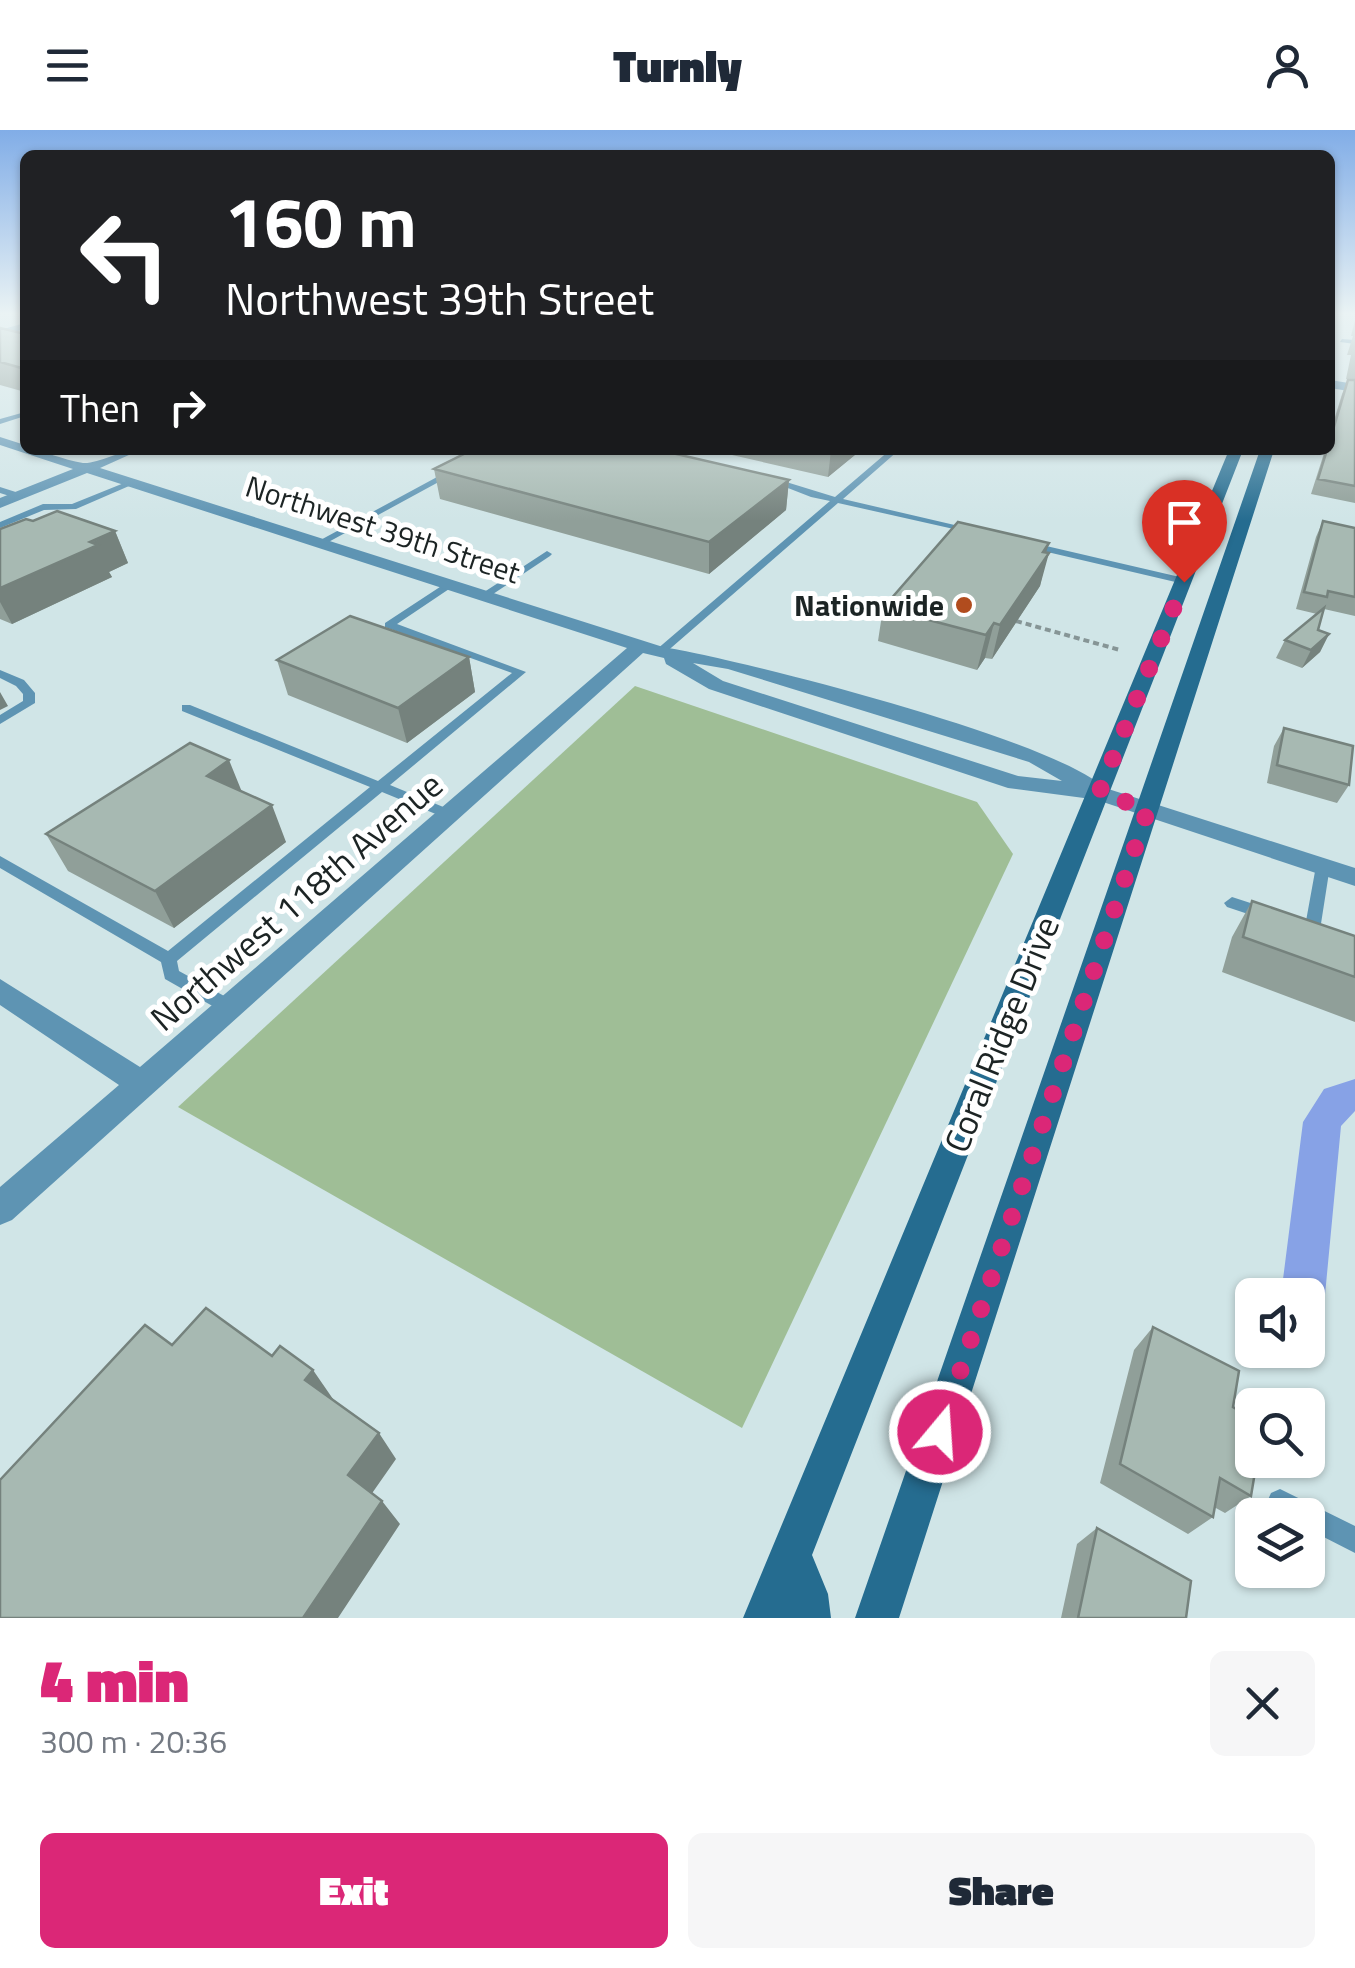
<!DOCTYPE html>
<html lang="en">
<head>
<meta charset="utf-8">
<style>
  :root { --surface:#fff; --page:#f6f6f7; --text:#1f2937; --muted:#747a83; --accent:#db2777 }
  body { margin:0; font-family:"Titillium Web",sans-serif; background:var(--page); color:var(--text); height:100vh; display:flex; flex-direction:column; font-size:38px; white-space:nowrap }
  * { box-sizing:border-box; margin:0 }
  p { font-size:32px; color:var(--muted) }
  .icon { flex:none; width:55px; height:55px; fill:none; stroke:currentColor; stroke-width:2; stroke-linecap:round; stroke-linejoin:round }
  .map { position:relative; height:1488px; overflow:hidden }
  .side { display:flex; flex-direction:column; background:var(--surface); flex:1 }
  .side>* { flex:none }
  .guide { position:absolute; left:20px; top:20px; width:1315px; height:305px; border-radius:15px; box-shadow:0 2px 8px #0004; background:#202124; color:#fff; overflow:hidden }
  .fabs { position:absolute; left:1235px; top:1148px; display:grid; gap:20px }
  .fabs a { display:grid; place-items:center; width:90px; height:90px; border-radius:15px; background:var(--surface); box-shadow:0 2px 8px #0004; font-size:50px }
  .pin { position:absolute; display:grid; place-items:center; width:85px; height:85px; color:#fff; margin:-102px -42px; border-radius:50% 50% 50% 0; rotate:-45deg; box-shadow:0 0 10px #0007 }
  .pin .icon { rotate:45deg }
  .me { position:absolute; width:110px; margin:-55px; rotate:18deg; stroke-linejoin:round; filter:drop-shadow(0 0 8px #0008) }
  .turn { display:flex; align-items:center; gap:35px; height:210px; padding:0 40px; font-size:45px }
  .turn .icon { width:130px; height:130px; stroke-width:2.5 }
  .turn b { display:block; font-size:70px; line-height:85px }
  .then { display:flex; align-items:center; height:95px; padding:0 40px; background:#0003; gap:20px; font-size:38px }
  .round { display:grid; place-items:center; flex:none; width:105px; height:105px; border-radius:15px; background:var(--page) }
  .headline { display:flex; align-items:center; justify-content:space-between; height:170px; padding:0 40px }
  h1 { font-size:60px; font-weight:800; line-height:75px; color:var(--accent) }
  .primary-button { display:flex; gap:20px; margin-top:auto; padding:20px 40px }
  .primary-button a { flex:1; height:115px; border-radius:15px; background:var(--accent); color:#fff; font-size:40px; font-weight:800; line-height:115px; text-align:center }
  .primary-button a+a { background:var(--page); color:var(--text) }
  header { display:flex; justify-content:space-between; align-items:center; height:130px; padding:0 40px; background:var(--surface); font-size:45px; font-weight:800 }
  .map>svg:first-child { display:block }
  .green { fill:#9fbe96 }
  .lines { fill:none; stroke-linecap:round; stroke-linejoin:round }
  .canal { fill:#87a2e6; fill-rule:evenodd }
  .path { stroke:#869596; stroke-width:4; stroke-dasharray:6 4; stroke-linecap:butt }
  .service { fill:#5e94b3; fill-rule:evenodd }
  .minor { fill:#5e94b3; fill-rule:evenodd }
  .tertiary { fill:#5e94b3; fill-rule:evenodd }
  .secondary { fill:#256c90; fill-rule:evenodd }
  .wall { fill:#909f99 }
  .shaded-wall { fill:#75827d }
  .building { fill:#a7b9b2; stroke:#75827d; stroke-width:2.5 }
  .route { stroke:#db2777; stroke-width:18; stroke-dasharray:0 32.4 }
  .poi-dot { fill:#b14c1e; stroke:#fff; stroke-width:4 }
  .labels { text-anchor:middle; dominant-baseline:central; stroke-width:10; stroke-linejoin:round; paint-order:stroke }
  .far-street-label { font-size:30px; fill:#1c2424; stroke:#fff }
  .far-poi-label { font-size:30px; font-weight:bold; fill:#1c2424; stroke:#fff; text-anchor:end }
  .street-label { font-size:35px; fill:#1c2424; stroke:#fff }
</style>
</head>
<body>
<header><svg class="icon" aria-label="menu" viewBox="0 0 24 24"><path d="M4 6h16M4 12h16M4 18h16"/></svg>Turnly<svg class="icon" aria-label="person" viewBox="0 0 24 24"><circle cx="12" cy="8" r="4"/><path d="M4 21q1-7 8-7t8 7"/></svg></header>
<div class="map">
<svg width="1355" height="1488" viewBox="0 0 1355 1488">
  <rect width="100%" height="100%" fill="#d0e5e7"/>
  <path class="green" d="M 635,556 L 977,672 L 1013,724 L 742,1298 L 178,977 Z"/>
  <g class="lines">
    <path class="canal" d="M 1355,949 L 1355,981 L 1341,996 L 1325,1165 L 1318,1180 L 1308,1185 L 1308,1165 L 1281,1165 L 1303,992 L 1324,959 Z"/>
    <path class="path" d="M 1016,491 L 1120,520"/>
    <path class="service" d="M 1342,209 L 1355,210 L 1355,214 L 1340,212 Z
      M 25,282 L 25,286 L 0,294 L 0,289 Z
      M 890,320 L 899,320 L 843,369 L 976,400 L 976,404 L 838,373 L 664,524 L 656,524 L 656,520 L 830,371 L 811,367 L 770,351 L 770,347 L 835,367 Z
      M 450,340 L 457,342 L 323,415 L 315,413 Z
      M 129,351 L 136,353 L 76,379 L 44,380 L 0,398 L 0,392 L 43,374 L 72,374 Z
      M 0,357 L 22,364 L 23,366 L 19,369 L 0,363 Z
      M 1029,412 L 1184,448 L 1189,451 L 1184,454 L 1026,417 L 1026,413 Z
      M 547,421 L 552,424 L 550,426 L 487,468 L 478,466 Z
      M 446,453 L 455,455 L 397,494 L 526,542 L 390,655 L 453,681 L 455,684 L 453,687 L 443,687 L 382,662 L 177,831 L 179,841 L 235,872 L 238,877 L 235,882 L 229,884 L 223,882 L 165,849 L 161,832 L 0,738 L 0,726 L 168,821 L 370,657 L 182,581 L 182,575 L 190,575 L 378,651 L 512,543 L 385,497 L 385,493 Z
      M 0,540 L 24,550 L 35,563 L 35,573 L 0,594 L 0,585 L 23,571 L 23,564 L 16,556 L 0,548 Z
      M 1323,731 L 1330,736 L 1320,800 L 1318,804 L 1312,806 L 1296,800 L 1294,796 L 1296,792 L 1306,791 L 1316,736 Z
      M 1232,767 L 1272,780 L 1274,784 L 1272,788 L 1266,790 L 1227,777 L 1224,773 Z
      M 1280,1359 L 1355,1396 L 1355,1423 L 1308,1399 L 1308,1385 L 1279,1385 L 1271,1381 L 1267,1372 L 1271,1363 Z"/>
    <path class="minor" d="M 25,193 L 25,199 L 0,206 L 0,200 Z
      M 1330,250 L 1355,254 L 1355,262 L 1330,258 Z
      M 0,307 L 25,315 L 25,320 C 46,320 62,330 83,333 C 98,334 120,320 140,320 L 100,338 L 663,517 C 739,529 1070,613 1110,663 L 1099,670 L 1008,658 L 709,559 L 666,534 L 664,528 L 643,523 L 12,1090 L 0,1095 L 0,1057 L 119,955 L 0,875 L 0,849 L 140,937 L 627,518 L 87,343 L 0,378 L 0,368 L 73,339 L 0,315 ZM 693,533 L 728,539 L 1029,632 L 1062,651 L 1018,646 L 723,551 Z"/>
    <path class="tertiary" d="M 1099,656 L 1355,738 L 1355,756 L 1091,668 L 1088,663 Z"/>
    <path class="secondary" d="M 1229,320 L 1243,320 L 812,1425 L 828,1464 L 831,1488 L 743,1488 Z
      M 1260,320 L 1274,320 L 899,1488 L 855,1488 Z"/>
  </g>
  <path class="wall" d="M 1355,190 L 1355,373 L 1311,364 L 1325,320 L 1330,320 L 1330,303 L 1342,264 L 1348,250 L 1351,250 L 1346,249 L 1351,225 L 1347,225 L 1353,206 L 1351,206 Z
    M 0,198 L 25,204 L 25,262 L 0,255 Z
    M 710,320 L 861,320 L 828,347 Z
    M 434,339 L 789,350 L 786,380 L 709,444 L 440,369 Z
    M 33,391 L 115,401 L 128,433 L 109,442 L 112,447 L 12,494 L 0,489 L 0,399 Z
    M 1323,391 L 1355,398 L 1355,486 L 1324,479 L 1318,500 L 1329,504 L 1320,522 L 1302,538 L 1276,528 L 1285,510 L 1317,484 L 1296,479 L 1316,407 Z
    M 1047,422 L 1040,456 L 992,529 L 985,528 L 977,540 L 878,511 L 883,478 Z
    M 469,527 L 475,562 L 407,613 L 288,565 L 277,530 Z
    M 1284,598 L 1349,655 L 1337,673 L 1267,653 L 1274,616 Z
    M 242,661 L 286,712 L 174,798 L 68,741 L 46,704 Z
    M 1252,771 L 1355,806 L 1355,892 L 1222,842 L 1232,807 Z
    M 1153,1197 L 1233,1277 L 1251,1366 L 1225,1383 L 1214,1377 L 1213,1387 L 1188,1404 L 1100,1353 L 1134,1220 Z
    M 1097,1398 L 1186,1488 L 1061,1488 L 1077,1414 Z"/>
  <path class="shaded-wall" d="M 831,320 L 861,320 L 828,347 Z
    M 789,350 L 786,380 L 709,444 L 709,412 Z
    M 115,401 L 128,433 L 109,442 L 112,447 L 12,494 L 0,472 L 0,458 Z
    M 1049,413 L 1044,430 L 1049,423 L 1040,456 L 992,529 L 1000,495 Z
    M 994,493 L 985,528 L 977,540 L 986,505 Z
    M 1329,504 L 1320,522 L 1302,538 L 1311,520 Z
    M 469,527 L 475,562 L 407,613 L 398,578 Z
    M 0,562 L 8,576 L 0,580 Z
    M 229,630 L 244,667 L 207,646 Z
    M 272,675 L 286,712 L 174,798 L 155,761 Z
    M 313,1240 L 333,1269 L 325,1278 L 305,1250 Z
    M 379,1303 L 396,1329 L 368,1369 L 348,1345 Z
    M 382,1371 L 400,1394 L 338,1488 L 303,1488 Z"/>
  <path class="building" d="M 0,198 L 25,204 L 25,239 L 0,232 Z
    M 1348,250 L 1355,250 L 1355,356 L 1318,349 L 1327,320 L 1330,320 L 1330,310 Z
    M 472,320 L 659,320 L 789,350 L 709,412 L 434,339 Z
    M 57,381 L 115,401 L 90,412 L 98,415 L 0,458 L 0,399 L 26,389 L 33,391 Z
    M 1323,391 L 1355,398 L 1355,467 L 1328,461 L 1327,467 L 1304,462 Z
    M 958,392 L 1049,413 L 1043,422 L 1049,423 L 1000,495 L 994,493 L 986,505 L 883,478 Z
    M 1324,478 L 1318,500 L 1329,504 L 1311,520 L 1285,510 Z
    M 350,486 L 469,527 L 398,578 L 277,530 Z
    M 1284,598 L 1353,616 L 1349,655 L 1277,635 Z
    M 190,613 L 229,630 L 207,646 L 272,675 L 155,761 L 46,704 Z
    M 1252,771 L 1355,806 L 1355,847 L 1243,807 Z
    M 206,1178 L 272,1226 L 280,1216 L 313,1240 L 305,1250 L 379,1303 L 348,1345 L 382,1371 L 303,1488 L 0,1488 L 0,1350 L 145,1195 L 172,1215 Z
    M 1153,1197 L 1239,1241 L 1233,1277 L 1252,1288 L 1252,1330 L 1257,1330 L 1251,1366 L 1220,1348 L 1213,1387 L 1120,1334 Z
    M 1097,1398 L 1191,1451 L 1186,1488 L 1078,1488 Z"/>
  <linearGradient id="sky" x2="0" y2="1"><stop stop-color="#81ade7"/><stop offset="0.47" stop-color="#eaf3f4"/><stop offset="1" stop-color="#eaf3f4" stop-opacity="0"/></linearGradient>
  <rect width="1355" height="391" fill="url(#sky)"/>
  <g class="lines">
    <path class="route" d="M 940,1302 L 1148,679 L 1099,663 L 1184,452"/>
  </g>
  <circle class="poi-dot" cx="964" cy="475" r="10"/>
  <g class="labels">
    <g class="far-street-label">
      <text transform="translate(383 399) rotate(18)">Northwest 39th Street</text>
    </g>
    <g class="far-poi-label">
      <text x="944" y="475">Nationwide</text>
    </g>
    <g class="street-label">
      <text transform="translate(296 771) rotate(-41)">Northwest 118th Avenue</text>
      <text transform="translate(1001 904) rotate(-68)">Coral Ridge Drive</text>
    </g>
  </g>
</svg>
<div class="fabs">
<a><svg class="icon" aria-label="sound" viewBox="0 0 24 24"><path d="M4 9h4l5-4v14l-5-4H4zM17 9q2 3 0 6"/></svg></a>
<a><svg class="icon" aria-label="search" viewBox="0 0 24 24"><circle cx="10" cy="10" r="6"/><path d="M15 15l6 6"/></svg></a>
<a><svg class="icon" aria-label="layers" viewBox="0 0 24 24"><path d="M12 4l9 5-9 5-9-5zM3 14l9 5 9-5"/></svg></a>
</div>
<div class="pin" style="left:1184px;top:452px;background:#d93025"><svg class="icon" aria-label="arrive" viewBox="0 0 24 24"><path d="M6 21V4h12l-3 4 3 4H6"/></svg></div>
<svg class="me" style="left:940px;top:1302px" viewBox="-20 -20 40 40"><circle r="17" fill="#db2777" stroke="#fff" stroke-width="3"/><path d="M0-11L8 9 0 5-8 9z" fill="#fff"/></svg>
<div class="guide">
<div class="turn"><svg class="icon" aria-label="left" viewBox="0 0 24 24"><path d="M17 20v-9H6M10 6l-5 5 5 5"/></svg><div><b>160 m</b>Northwest 39th Street</div></div>
<div class="then">Then<svg class="icon" aria-label="right" viewBox="0 0 24 24"><path d="M7 20v-9h11M14 6l5 5-5 5"/></svg></div>
</div>
</div>
<section class="side">
<div class="headline"><div><h1>4 min</h1><p>300 m · 20:36</p></div><a class="round"><svg class="icon" aria-label="close" viewBox="0 0 24 24"><path d="M6 6l12 12M18 6L6 18"/></svg></a></div>
<div class="primary-button"><a>Exit</a><a>Share</a></div>
</section>
</body>
</html>
